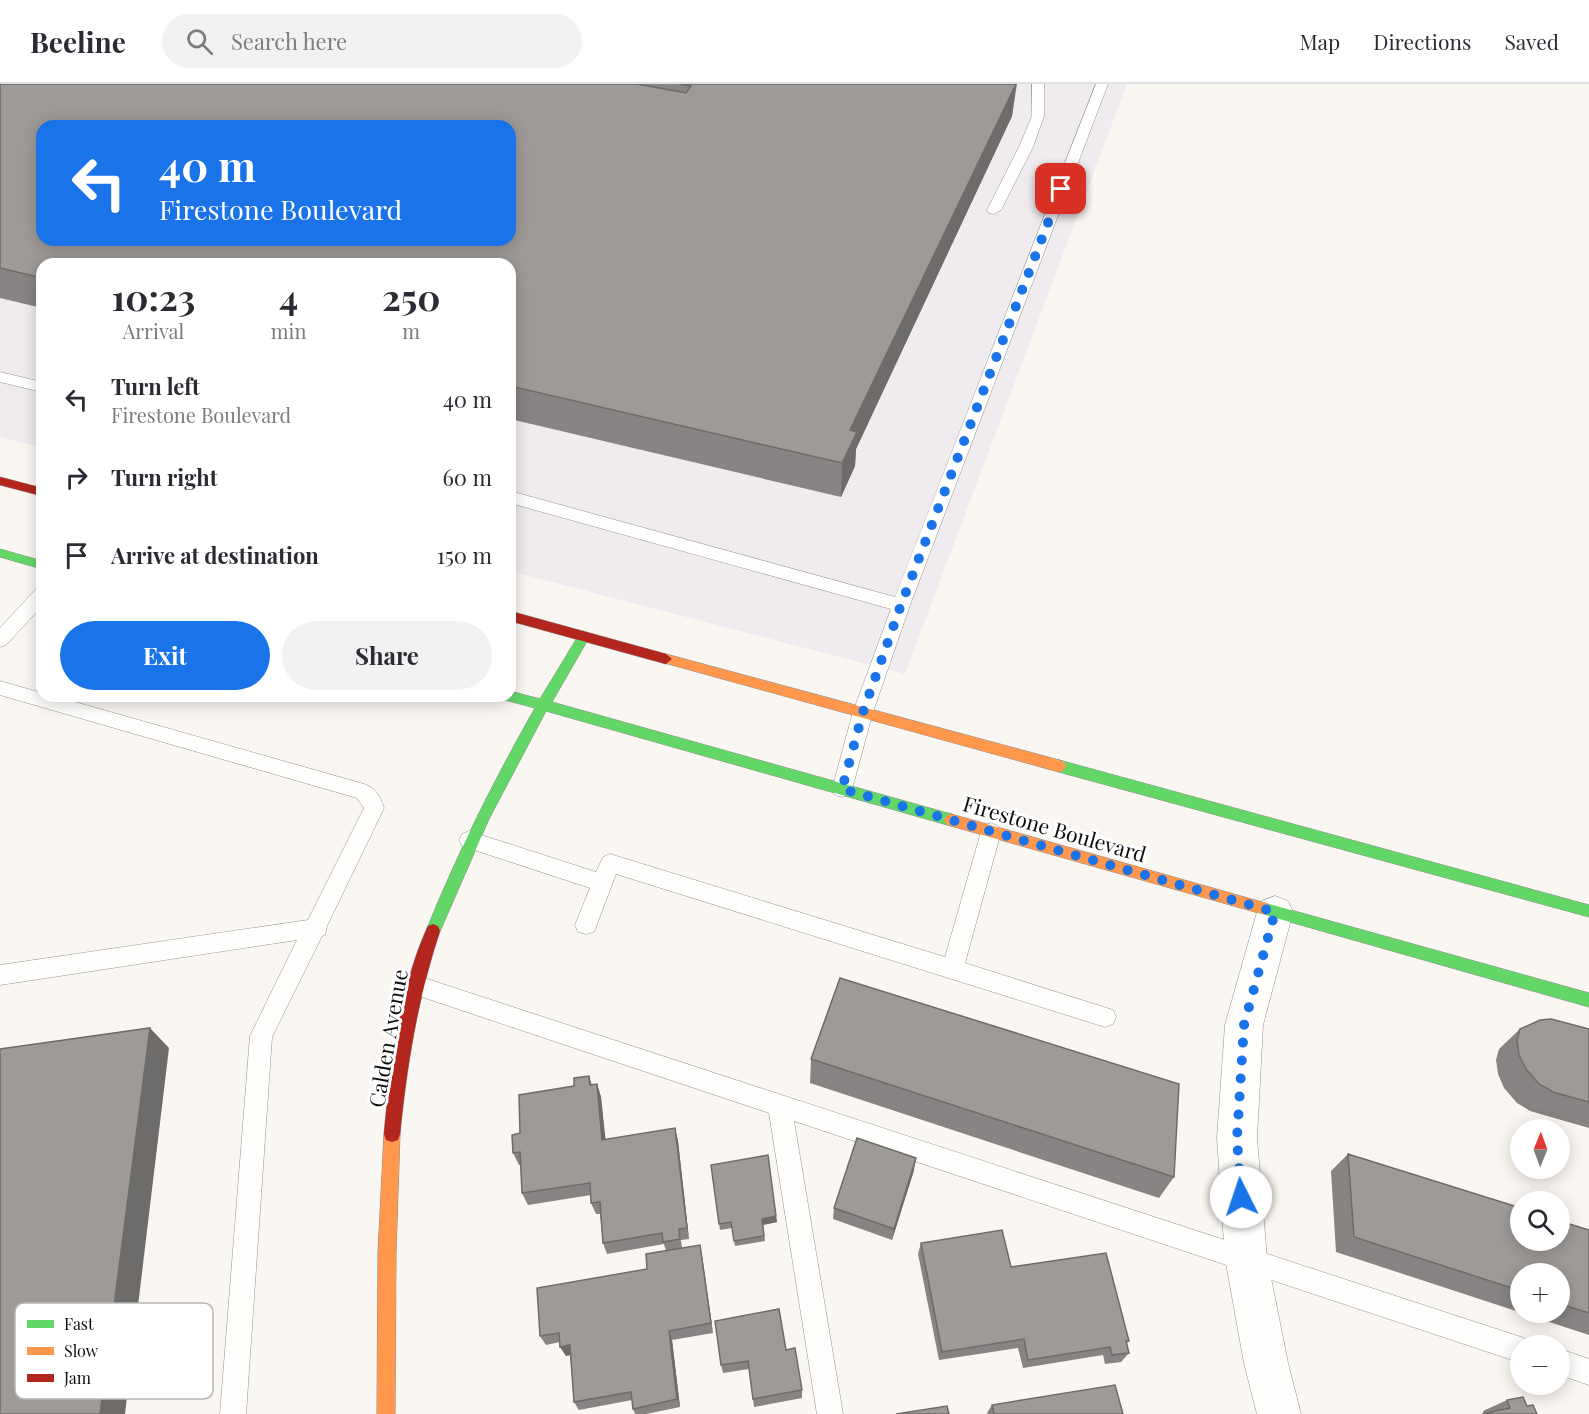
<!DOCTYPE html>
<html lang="en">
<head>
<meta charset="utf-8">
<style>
  :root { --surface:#fff; --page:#f2f2f3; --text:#2b2b33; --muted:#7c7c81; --line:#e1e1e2; --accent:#1a73e8 }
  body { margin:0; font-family:"Playfair Display",serif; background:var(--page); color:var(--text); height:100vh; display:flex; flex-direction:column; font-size:22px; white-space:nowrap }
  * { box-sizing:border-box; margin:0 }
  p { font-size:20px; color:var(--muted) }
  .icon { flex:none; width:33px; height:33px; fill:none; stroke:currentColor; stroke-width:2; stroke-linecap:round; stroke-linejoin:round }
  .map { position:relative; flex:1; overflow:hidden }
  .panel { position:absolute; left:36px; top:174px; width:480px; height:444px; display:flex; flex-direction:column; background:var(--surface); border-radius:18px; box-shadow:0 3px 15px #0003 }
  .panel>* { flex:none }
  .top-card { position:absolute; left:36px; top:36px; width:480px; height:126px; border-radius:18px; box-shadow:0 3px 15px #0003; background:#1a73e8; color:#fff; overflow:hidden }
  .needle { width:39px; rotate:1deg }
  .buttons { position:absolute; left:1510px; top:1035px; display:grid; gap:12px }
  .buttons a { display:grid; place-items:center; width:60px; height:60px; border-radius:50%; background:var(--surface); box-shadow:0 3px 15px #0003; font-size:30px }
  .pin { position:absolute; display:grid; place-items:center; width:51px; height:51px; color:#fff; margin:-26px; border-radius:12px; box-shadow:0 3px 9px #0006 }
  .me { position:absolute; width:66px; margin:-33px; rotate:356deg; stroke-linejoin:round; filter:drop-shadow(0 0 4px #0008) }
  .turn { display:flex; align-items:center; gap:21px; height:126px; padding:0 24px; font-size:27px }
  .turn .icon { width:78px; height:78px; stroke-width:2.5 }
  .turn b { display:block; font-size:42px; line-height:51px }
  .eta { display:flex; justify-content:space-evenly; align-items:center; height:102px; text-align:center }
  .eta b { font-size:36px; font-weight:700; line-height:42px }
  .primary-button { display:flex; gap:12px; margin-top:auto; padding:12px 24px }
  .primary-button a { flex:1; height:69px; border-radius:36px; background:var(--accent); color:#fff; font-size:24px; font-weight:700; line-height:69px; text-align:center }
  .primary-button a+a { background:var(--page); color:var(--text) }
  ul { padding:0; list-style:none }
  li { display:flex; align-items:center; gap:18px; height:78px; padding:0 24px }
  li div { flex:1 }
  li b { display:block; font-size:22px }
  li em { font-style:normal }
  header { display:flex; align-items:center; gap:36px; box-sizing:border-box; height:84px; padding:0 30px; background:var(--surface); border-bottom:2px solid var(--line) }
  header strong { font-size:28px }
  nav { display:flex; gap:33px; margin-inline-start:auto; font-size:21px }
  .search { width:420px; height:54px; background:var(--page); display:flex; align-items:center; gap:15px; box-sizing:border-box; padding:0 21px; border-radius:33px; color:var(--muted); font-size:22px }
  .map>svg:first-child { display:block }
  .industrial { fill:#f0ebee; fill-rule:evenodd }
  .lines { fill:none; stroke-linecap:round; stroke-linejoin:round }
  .lane-casing { stroke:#949290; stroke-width:1 }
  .street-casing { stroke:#949290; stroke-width:1 }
  .fast-casing { stroke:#8a8987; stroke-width:1 }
  .slow-casing { stroke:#8a8987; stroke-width:1 }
  .jam-casing { stroke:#8a8987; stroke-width:1 }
  .lane { fill:#fefefd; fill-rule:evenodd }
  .street { fill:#fefefd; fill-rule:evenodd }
  .fast { fill:#63d668; fill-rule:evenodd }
  .slow { fill:#ff974d; fill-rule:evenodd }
  .jam { fill:#b3261e; fill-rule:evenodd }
  .wall { fill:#878483; fill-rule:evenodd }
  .shaded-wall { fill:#6e6c6a }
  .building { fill:#9d9a98; stroke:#6e6c6a; stroke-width:1.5; fill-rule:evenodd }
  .route { stroke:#1a73e8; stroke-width:10; stroke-dasharray:0 18 }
  .labels { text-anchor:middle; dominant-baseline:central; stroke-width:6; stroke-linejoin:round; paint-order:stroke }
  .street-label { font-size:21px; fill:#0d0d0d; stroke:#fff }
  .key { fill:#fff; stroke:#b6b6b6; stroke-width:1.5 }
  .key-label { font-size:16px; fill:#0d0d0d }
</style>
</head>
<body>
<header>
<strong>Beeline</strong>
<div class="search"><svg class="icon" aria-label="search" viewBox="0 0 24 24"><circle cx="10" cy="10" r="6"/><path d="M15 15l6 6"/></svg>Search here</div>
<nav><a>Map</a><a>Directions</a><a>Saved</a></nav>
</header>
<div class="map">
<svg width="1589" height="1330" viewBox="0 0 1589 1330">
  <rect width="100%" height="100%" fill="#faf6f2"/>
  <path class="industrial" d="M 0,0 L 1127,0 L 905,590 L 510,487 L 510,180 L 42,180 L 42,364 L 0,353 ZM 42,42 L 510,42 L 510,156 L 42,156 Z"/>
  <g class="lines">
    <defs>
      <path id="lane" d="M 1032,0 L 1044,0 L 1044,32 L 1033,63 L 1001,126 L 994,130 L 989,129 L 987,126 L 1019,63 L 1032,32 Z
        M 1096,0 L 1108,0 L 910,521 L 873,628 L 852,705 L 849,711 L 842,713 L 835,711 L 832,705 L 853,628 L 891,525 L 510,419 L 510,407 L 895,513 Z
        M 0,288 L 42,298 L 42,308 L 0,298 Z
        M 42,503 L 42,522 L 6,561 L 0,563 L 0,544 L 36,505 Z
        M 0,597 L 42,609 L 42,612 L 54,612 L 364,700 C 376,704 380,712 384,724 L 327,842 L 325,851 L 322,852 L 272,953 L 246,1330 L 220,1330 L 250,952 L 297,856 L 0,901 L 0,881 L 308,836 L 364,724 L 357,714 L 0,611 Z
        M 991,739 L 998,742 L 1001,748 L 965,879 L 1113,926 L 1116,933 L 1113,940 L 1105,943 L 616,790 L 594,848 L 586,850 L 578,848 L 575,841 L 590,804 L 462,762 L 459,756 L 462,750 L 469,747 L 596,788 L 603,773 L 610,770 L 945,873 L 981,748 L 984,742 Z
        M 415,891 L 1521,1253 L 1530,1257 L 1532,1262 L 1521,1262 L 1521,1279 L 794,1037 L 843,1330 L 817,1330 L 769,1029 L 407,908 L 404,901 L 407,894 Z
        M 1560,1265 L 1589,1275 L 1589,1301 L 1560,1291 Z"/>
      <path id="street" d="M 1275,812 L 1288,817 L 1293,828 L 1263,941 L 1257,1054 L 1267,1174 L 1288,1279 L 1301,1330 L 1257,1330 L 1244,1279 L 1225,1174 L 1217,1054 L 1225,941 L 1257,828 L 1262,817 Z"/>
      <path id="fast" d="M 0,465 L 42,477 L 42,485 L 0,473 Z
        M 584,547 L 590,552 L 552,618 L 951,730 L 956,732 L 958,736 L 956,740 L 951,742 L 546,627 L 489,735 L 438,852 L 433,854 L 428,852 L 426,847 C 457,770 494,696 535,624 L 505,616 L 503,612 L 510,612 L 510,607 L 540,615 L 580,549 Z
        M 1059,676 L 1589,821 L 1589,833 L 1059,688 L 1054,686 L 1052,682 L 1054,678 Z
        M 1262,818 L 1589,909 L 1589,923 L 1262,830 L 1257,829 L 1255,824 L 1257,819 Z"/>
      <path id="slow" d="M 666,570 L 1059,676 L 1064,678 L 1066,682 L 1064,686 L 1059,688 L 661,578 L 660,575 Z
        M 951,730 L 1262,818 L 1267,819 L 1269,824 L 1267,829 L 1262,830 L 951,742 L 946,740 L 944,736 L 946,732 Z
        M 392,1042 L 398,1044 L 400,1050 L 396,1169 L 395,1330 L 377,1330 L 378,1169 L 384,1050 L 386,1044 Z"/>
      <path id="jam" d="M 0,393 L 42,404 L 42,412 L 0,401 Z
        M 510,527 L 666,570 L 672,575 L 666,580 L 510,537 Z
        M 433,840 L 438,842 L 440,847 C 418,913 407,980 400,1050 L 398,1056 L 392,1058 L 386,1056 L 384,1050 C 390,984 400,902 428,842 Z"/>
    </defs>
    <use href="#lane" class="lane-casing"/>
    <use href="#street" class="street-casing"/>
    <use href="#fast" class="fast-casing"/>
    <use href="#slow" class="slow-casing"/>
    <use href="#jam" class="jam-casing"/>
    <use href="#lane" class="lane"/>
    <use href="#street" class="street"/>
    <use href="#fast" class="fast"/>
    <use href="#slow" class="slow"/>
    <use href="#jam" class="jam"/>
  </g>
  <path class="wall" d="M 0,0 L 1017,0 L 1012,32 L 856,365 L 855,382 L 841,413 L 510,335 L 510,180 L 42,180 L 42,224 L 0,214 Z
    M 1520,945 L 1589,945 L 1589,1044 L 1530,1027 L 1517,1019 L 1504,1004 L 1498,990 L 1496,976 L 1499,965 Z
    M 811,975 L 1174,1093 L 1159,1114 L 810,999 Z
    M 589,992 L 592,1001 L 597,1000 L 601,1013 L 605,1056 L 675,1044 L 678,1057 L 689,1155 L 681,1156 L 682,1164 L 700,1161 L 713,1249 L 672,1256 L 680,1323 L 646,1330 L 635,1330 L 633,1325 L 632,1316 L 579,1326 L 574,1318 L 570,1271 L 566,1272 L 560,1258 L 546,1261 L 540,1252 L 647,1185 L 666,1167 L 664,1160 L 607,1170 L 603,1159 L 600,1130 L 596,1130 L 591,1119 L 591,1111 L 528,1121 L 522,1109 L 521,1081 L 519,1081 L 513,1069 L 574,1002 Z
    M 1348,1070 L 1589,1146 L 1589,1251 L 1336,1168 L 1331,1087 ZM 1521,1190 L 1560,1190 L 1560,1228 L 1521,1228 Z
    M 711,1081 L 776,1132 L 777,1138 L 763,1141 L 765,1157 L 735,1162 L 732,1144 L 720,1146 Z
    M 914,1086 L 892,1156 L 833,1135 L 834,1124 Z
    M 921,1159 L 1011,1183 L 1129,1257 L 1126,1260 L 1129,1269 L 1121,1278 L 1105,1280 L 1103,1271 L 1023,1284 L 1018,1264 L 939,1276 L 918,1170 Z
    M 786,1266 L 802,1306 L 802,1314 L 754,1323 L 749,1285 L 723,1289 L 721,1281 Z
    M 1507,1316 L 1527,1322 L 1484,1330 L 1483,1327 Z
    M 992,1321 L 1123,1330 L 988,1330 L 987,1329 Z"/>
  <path class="shaded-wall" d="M 1016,0 L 1012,32 L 856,365 L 855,382 L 841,413 L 842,379 L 850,346 Z
    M 150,944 L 169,964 L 125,1330 L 100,1330 Z
    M 597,1000 L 601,1013 L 607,1069 L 602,1056 Z
    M 675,1044 L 678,1057 L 689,1155 L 687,1144 Z
    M 916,1074 L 914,1086 L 892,1156 L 894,1145 Z
    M 776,1132 L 777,1138 L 763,1141 L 762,1135 Z
    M 700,1161 L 702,1171 L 713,1249 L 711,1239 Z
    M 669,1247 L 672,1256 L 680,1323 L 677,1315 Z
    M 570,1261 L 575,1270 L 566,1272 L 560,1263 Z"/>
  <path class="building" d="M 0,0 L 637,0 L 686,9 L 691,2 L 679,0 L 1016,0 L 850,346 L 857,348 L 842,379 L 510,302 L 510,180 L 42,180 L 42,194 L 0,184 ZM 42,42 L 510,42 L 510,156 L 42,156 Z
    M 840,894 L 1179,1000 L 1174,1093 L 811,975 Z
    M 1551,935 L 1589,945 L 1589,1018 L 1553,1008 L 1539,1000 L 1526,985 L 1519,971 L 1517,956 L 1520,945 L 1540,936 Z
    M 150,944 L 100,1330 L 0,1330 L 0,965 Z
    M 589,992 L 590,1001 L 597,1000 L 602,1056 L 675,1044 L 687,1144 L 679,1145 L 680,1155 L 663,1158 L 662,1149 L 603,1159 L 600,1118 L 591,1119 L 590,1099 L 522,1109 L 520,1068 L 513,1069 L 512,1051 L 520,1049 L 519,1011 L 574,1002 L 574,994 Z
    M 857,1054 L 916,1074 L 894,1145 L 834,1124 Z
    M 1348,1070 L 1521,1124 L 1521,1156 L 1560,1156 L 1560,1137 L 1589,1146 L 1589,1229 L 1560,1220 L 1560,1190 L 1521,1190 L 1521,1207 L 1354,1153 Z
    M 768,1071 L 776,1132 L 762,1135 L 764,1152 L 734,1157 L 731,1138 L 719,1140 L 711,1081 Z
    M 1002,1146 L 1011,1183 L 1106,1169 L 1129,1257 L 1126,1257 L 1129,1269 L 1112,1271 L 1110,1263 L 1028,1276 L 1024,1255 L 942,1268 L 921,1159 Z
    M 700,1161 L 711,1239 L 669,1247 L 677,1315 L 633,1325 L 631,1308 L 574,1318 L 570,1261 L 560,1263 L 559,1249 L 540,1252 L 537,1204 L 647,1185 L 646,1170 Z
    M 779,1225 L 786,1266 L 795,1264 L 802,1306 L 753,1315 L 748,1277 L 721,1281 L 715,1237 Z
    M 1115,1301 L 1123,1330 L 994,1330 L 992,1321 Z
    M 1523,1313 L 1527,1322 L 1533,1321 L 1537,1330 L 1482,1330 L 1510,1324 L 1507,1316 Z
    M 947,1322 L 949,1330 L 896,1330 Z"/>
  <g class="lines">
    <path class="route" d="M 1061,105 L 901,521 L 863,628 L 842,705 L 1275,828 L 1244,941 L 1237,1054 L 1241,1113"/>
  </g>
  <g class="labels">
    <g class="street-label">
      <text transform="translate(1055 744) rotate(16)">Firestone Boulevard</text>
      <text transform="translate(387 954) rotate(-80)">Calden Avenue</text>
    </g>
  </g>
  <rect x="15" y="1219" width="198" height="96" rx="9" class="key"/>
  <rect x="27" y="1236" width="27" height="8" fill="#63d668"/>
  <rect x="27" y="1263" width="27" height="8" fill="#ff974d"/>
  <rect x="27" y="1290" width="27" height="8" fill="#b3261e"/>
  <g class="key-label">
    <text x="64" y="1246">Fast</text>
    <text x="64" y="1273">Slow</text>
    <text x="64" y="1300">Jam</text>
  </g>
</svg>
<div class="buttons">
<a><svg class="needle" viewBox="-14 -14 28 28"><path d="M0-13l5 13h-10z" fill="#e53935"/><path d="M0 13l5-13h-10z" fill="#7c7c81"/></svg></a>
<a><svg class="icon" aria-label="search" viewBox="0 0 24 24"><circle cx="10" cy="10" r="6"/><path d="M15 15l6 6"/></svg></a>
<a>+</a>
<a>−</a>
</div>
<div class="pin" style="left:1061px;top:105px;background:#d93025"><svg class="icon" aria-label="arrive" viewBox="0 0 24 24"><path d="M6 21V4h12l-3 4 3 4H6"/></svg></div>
<svg class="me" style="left:1241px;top:1113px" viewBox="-20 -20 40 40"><circle r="19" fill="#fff"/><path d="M0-13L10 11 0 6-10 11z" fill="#1a73e8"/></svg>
<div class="top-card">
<div class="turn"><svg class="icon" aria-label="left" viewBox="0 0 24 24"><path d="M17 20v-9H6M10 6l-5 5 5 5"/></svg><div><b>40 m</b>Firestone Boulevard</div></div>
</div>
<section class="panel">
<div class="eta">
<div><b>10:23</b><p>Arrival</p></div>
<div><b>4</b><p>min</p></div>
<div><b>250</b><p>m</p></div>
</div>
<ul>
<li><svg class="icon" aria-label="left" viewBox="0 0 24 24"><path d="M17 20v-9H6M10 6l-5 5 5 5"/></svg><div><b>Turn left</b><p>Firestone Boulevard</p></div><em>40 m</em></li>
<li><svg class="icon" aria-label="right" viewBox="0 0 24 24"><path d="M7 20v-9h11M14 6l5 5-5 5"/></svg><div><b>Turn right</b></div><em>60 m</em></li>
<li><svg class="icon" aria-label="arrive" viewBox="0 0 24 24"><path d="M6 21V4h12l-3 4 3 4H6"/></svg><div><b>Arrive at destination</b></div><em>150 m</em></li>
</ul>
<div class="primary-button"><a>Exit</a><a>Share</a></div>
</section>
</div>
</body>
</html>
